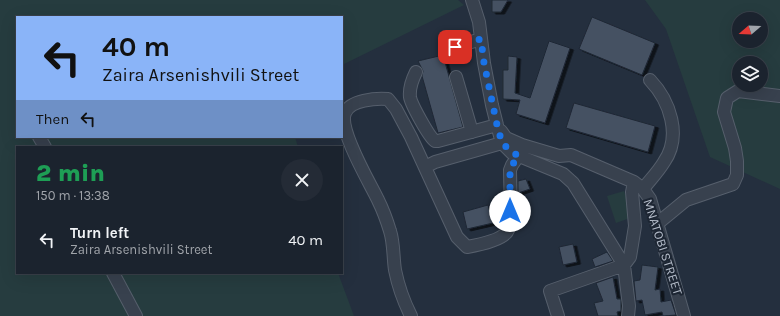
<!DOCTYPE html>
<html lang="en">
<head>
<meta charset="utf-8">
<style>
  :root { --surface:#1b232e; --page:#242b36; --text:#f1f3f6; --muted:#a0a4aa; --line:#39404a }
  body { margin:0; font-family:Karla,sans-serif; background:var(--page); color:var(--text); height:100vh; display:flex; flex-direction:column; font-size:15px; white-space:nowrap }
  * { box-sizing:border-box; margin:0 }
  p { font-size:13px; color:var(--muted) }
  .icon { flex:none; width:22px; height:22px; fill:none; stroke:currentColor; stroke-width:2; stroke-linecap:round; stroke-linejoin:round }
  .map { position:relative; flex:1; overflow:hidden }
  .details { position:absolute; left:16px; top:146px; width:327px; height:128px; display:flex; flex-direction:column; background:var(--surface); border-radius:0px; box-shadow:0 4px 16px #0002,0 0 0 1px var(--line) }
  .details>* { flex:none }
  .hud { position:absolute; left:16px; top:16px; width:327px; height:122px; border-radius:0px; box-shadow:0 4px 16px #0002,0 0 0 1px var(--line); background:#8ab4f8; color:#111; overflow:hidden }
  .needle { width:26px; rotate:251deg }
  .tools { position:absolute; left:732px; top:12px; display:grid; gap:8px }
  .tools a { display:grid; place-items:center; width:36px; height:36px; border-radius:50%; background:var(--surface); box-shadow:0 4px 16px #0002,0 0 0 1px var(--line); font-size:20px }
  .pin { position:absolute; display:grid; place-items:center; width:34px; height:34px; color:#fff; margin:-17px; border-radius:8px; box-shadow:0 2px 6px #0006 }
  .me { position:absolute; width:44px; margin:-22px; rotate:0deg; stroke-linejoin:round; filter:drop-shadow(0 0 3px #0008) }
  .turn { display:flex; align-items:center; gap:14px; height:84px; padding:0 20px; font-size:18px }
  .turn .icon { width:52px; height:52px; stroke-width:2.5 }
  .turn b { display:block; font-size:28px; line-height:34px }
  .then { display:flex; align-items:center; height:38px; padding:0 20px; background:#0003; gap:8px; font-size:15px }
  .round { display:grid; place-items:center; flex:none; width:42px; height:42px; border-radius:21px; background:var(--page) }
  .head { display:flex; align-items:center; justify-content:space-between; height:68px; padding:0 20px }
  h1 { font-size:24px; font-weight:800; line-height:30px; color:#1e9e55 }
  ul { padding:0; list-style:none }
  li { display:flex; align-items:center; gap:12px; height:52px; padding:0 20px }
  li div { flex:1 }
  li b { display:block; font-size:15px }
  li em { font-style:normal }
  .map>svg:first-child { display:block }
  .green { fill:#263c3f; fill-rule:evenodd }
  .building { fill:#455162; stroke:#1f2835; filter:url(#shadow) }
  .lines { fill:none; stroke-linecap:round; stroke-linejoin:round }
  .minor-casing { stroke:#565f6c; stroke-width:14 }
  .minor { stroke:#38414e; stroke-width:12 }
  .route { stroke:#1a73e8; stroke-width:7; stroke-dasharray:0 12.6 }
  .labels { text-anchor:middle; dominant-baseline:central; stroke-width:4; stroke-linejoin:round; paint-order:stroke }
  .street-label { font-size:13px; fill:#b4bcc9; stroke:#1d2633 }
</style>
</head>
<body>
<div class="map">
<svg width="780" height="316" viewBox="0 0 780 316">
  <defs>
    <filter id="shadow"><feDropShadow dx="3.5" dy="2" stdDeviation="0" flood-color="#0009"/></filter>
  </defs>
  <rect width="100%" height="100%" fill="#242f3e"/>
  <path class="green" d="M 0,0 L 458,0 L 464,5 L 342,65 L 342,17 L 17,17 L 17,137 L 295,137 L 298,147 L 17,147 L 17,273 L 338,273 L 354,316 L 0,316 Z
    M 645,0 L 780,0 L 780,189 L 710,157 L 666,29 ZM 739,19 L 761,19 L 761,41 L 739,41 ZM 739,63 L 761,63 L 761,85 L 739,85 Z
    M 624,191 L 633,217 L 616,223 L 607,196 Z"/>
  <path class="building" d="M 492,0 L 508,0 L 501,12 L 492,12 Z
    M 592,17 L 655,43 L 642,75 L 579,49 Z
    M 549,41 L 570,48 L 545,123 L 516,114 L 520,100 L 503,99 L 503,70 L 508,70 L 508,56 L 517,57 L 515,93 L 530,98 Z
    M 443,55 L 463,127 L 438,133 L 422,76 L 423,71 L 418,61 Z
    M 574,103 L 655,126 L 648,152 L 566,128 Z
    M 526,179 L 530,189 L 518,193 L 518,181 Z
    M 488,205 L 493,223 L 467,229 L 463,212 Z
    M 573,244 L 577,262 L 563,265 L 559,247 Z
    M 607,252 L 613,261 L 595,267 L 592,259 Z
    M 642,265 L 658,267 L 655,290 L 660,289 L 661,302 L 671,300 L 676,315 L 663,316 L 662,312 L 645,315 L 642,300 L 636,301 L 634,281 L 640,280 Z
    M 613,277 L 617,299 L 621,299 L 621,311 L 617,312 L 618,316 L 598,316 L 594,303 L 603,301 L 596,283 Z"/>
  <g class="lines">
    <defs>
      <path id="minor" d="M 472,0 L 479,22 L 484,63 L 492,105 L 497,125 L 502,143 L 512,153 L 563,174 L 573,183 L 624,265 L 629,306 L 628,316
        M 455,47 L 481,39
        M 416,72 C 412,80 409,88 410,97 C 411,104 429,137 435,141 L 438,141 L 497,125
        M 456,77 L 472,132
        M 501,131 L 506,138 L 522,145 L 559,156 L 571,155 L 634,182 L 643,189 L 650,199 L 684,316
        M 39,137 L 45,147
        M 425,167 L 435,162 L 502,143
        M 643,189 C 650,180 658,172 664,162 C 682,136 670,101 650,80
        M 658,223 L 686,200 L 733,184 L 737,175 L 737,161 L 735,148 L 724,112 L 727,98 L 738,91 L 780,96
        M 113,273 L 136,316
        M 411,316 C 404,302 398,285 395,270 C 393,257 394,243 390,231 C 387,221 383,210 378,200 C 370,183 338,130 345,113 C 350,100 376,98 388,99 L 396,109 L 411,137 L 457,237 L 467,247 C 478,245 499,241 506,233 C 509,230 510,225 511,221 L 510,170 L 512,165 L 519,155
        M 558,316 L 550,291 L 624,265 L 630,257 L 635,226 L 632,192 L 634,182"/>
    </defs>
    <use href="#minor" class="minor-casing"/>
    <use href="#minor" class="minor"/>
  </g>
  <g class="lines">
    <path class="route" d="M 455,47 L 481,39 L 484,63 L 497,125 L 502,143 L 512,152 L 519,156 L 512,165 L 510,170 L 510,211"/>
  </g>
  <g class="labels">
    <g class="street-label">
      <text transform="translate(663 247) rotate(72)">MNATOBI STREET</text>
    </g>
  </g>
</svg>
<div class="tools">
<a><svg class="needle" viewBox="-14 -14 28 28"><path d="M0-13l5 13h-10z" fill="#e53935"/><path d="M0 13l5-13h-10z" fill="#a0a4aa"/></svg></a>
<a><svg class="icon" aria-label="layers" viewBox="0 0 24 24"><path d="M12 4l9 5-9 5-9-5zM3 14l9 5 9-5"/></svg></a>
</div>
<div class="pin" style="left:455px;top:47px;background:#d93025"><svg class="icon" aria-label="arrive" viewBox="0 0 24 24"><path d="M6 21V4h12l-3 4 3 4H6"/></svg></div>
<svg class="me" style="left:510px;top:211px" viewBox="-20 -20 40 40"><circle r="19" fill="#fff"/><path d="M0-13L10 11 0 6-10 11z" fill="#1a73e8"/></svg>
<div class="hud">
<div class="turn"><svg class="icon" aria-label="left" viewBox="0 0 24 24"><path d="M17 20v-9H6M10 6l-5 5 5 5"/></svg><div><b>40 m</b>Zaira Arsenishvili Street</div></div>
<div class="then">Then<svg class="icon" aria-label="left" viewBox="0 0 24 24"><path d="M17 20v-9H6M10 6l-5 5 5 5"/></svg></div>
</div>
<section class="details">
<div class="head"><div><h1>2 min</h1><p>150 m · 13:38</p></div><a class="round"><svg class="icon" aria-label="close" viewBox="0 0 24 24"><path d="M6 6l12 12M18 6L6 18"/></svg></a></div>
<ul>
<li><svg class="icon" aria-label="left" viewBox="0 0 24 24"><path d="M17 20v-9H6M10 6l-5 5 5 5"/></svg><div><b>Turn left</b><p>Zaira Arsenishvili Street</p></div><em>40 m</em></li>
</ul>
</section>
</div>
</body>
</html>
